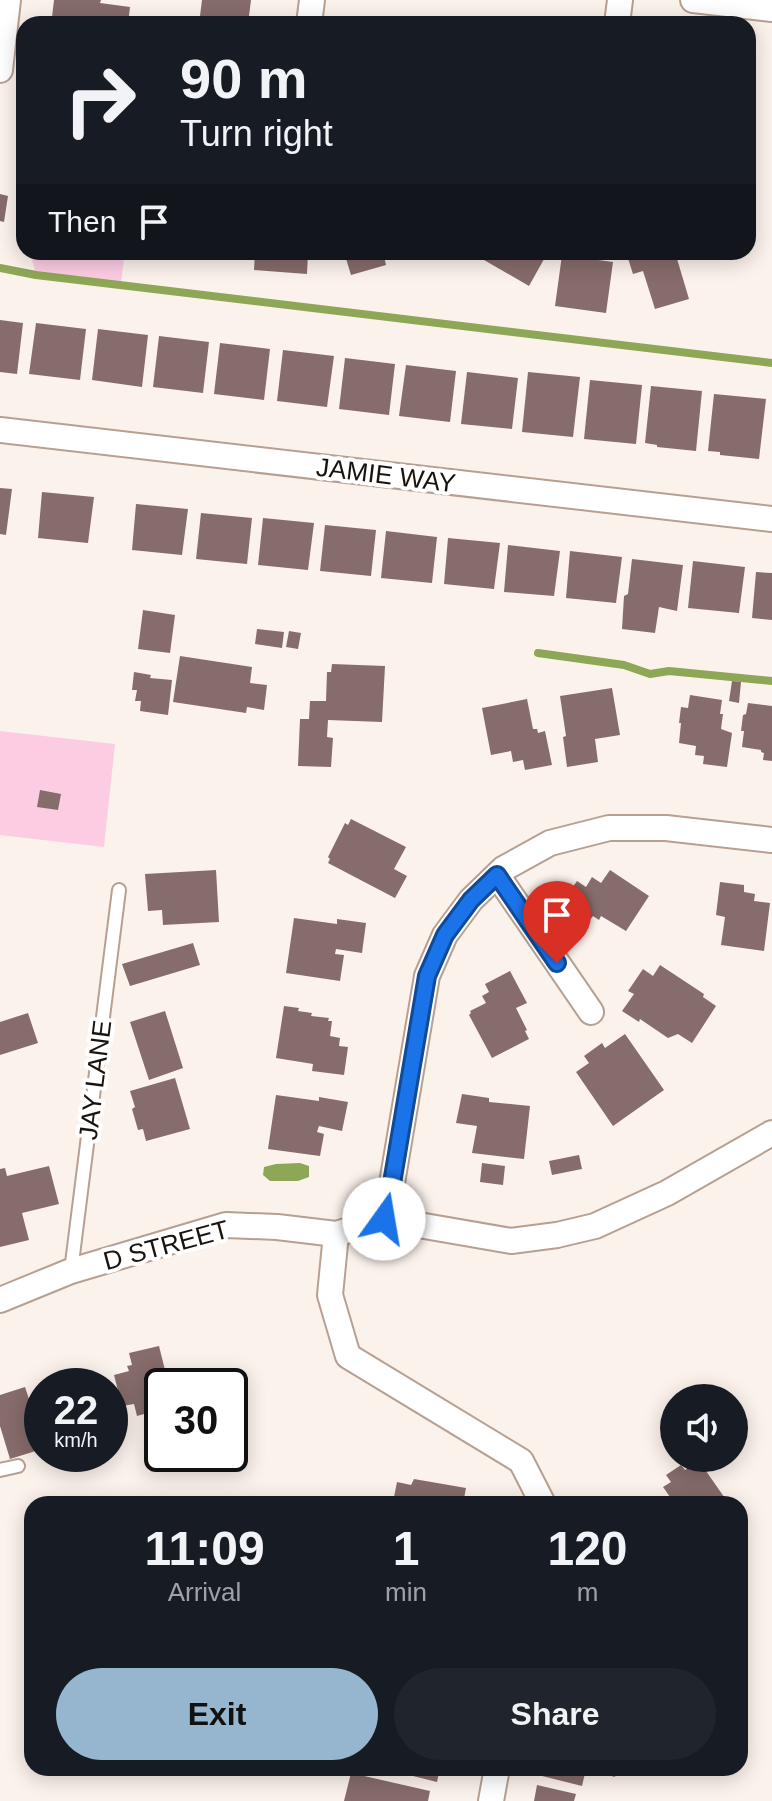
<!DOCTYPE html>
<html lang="en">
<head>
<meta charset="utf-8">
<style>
  :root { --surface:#171b24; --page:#20242c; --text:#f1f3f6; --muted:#9ea1a6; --accent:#96b5ce }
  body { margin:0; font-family:Helvetica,sans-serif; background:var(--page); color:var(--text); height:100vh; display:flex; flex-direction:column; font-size:30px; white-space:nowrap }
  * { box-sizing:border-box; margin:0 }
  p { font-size:26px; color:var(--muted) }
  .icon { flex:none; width:44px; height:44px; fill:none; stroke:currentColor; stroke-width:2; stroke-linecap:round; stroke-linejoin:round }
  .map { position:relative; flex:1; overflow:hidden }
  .drawer { position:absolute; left:24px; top:1496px; width:724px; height:280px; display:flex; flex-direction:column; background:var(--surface); border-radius:24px; box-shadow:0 4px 20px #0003 }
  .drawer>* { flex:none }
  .top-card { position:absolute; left:16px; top:16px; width:740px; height:244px; border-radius:24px; box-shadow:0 4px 20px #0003; background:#171b24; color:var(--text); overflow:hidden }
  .buttons { position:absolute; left:660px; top:1384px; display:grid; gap:16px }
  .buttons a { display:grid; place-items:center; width:88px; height:88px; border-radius:50%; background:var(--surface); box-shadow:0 4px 20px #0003; font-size:40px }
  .speed { position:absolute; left:24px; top:1368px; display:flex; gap:16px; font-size:40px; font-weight:700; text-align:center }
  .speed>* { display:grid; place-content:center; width:104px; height:104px; border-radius:50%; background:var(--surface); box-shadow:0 4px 20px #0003; line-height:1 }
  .speed small { font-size:20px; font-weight:400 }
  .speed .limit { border:4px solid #111; border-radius:12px; background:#fff; color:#111 }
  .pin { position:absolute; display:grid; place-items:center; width:68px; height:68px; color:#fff; margin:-82px -34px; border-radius:50% 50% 50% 0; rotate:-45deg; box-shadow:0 0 8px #0007 }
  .pin .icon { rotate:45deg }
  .me { position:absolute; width:88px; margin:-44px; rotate:13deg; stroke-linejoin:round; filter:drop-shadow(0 0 6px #0008) }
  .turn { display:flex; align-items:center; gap:28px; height:168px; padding:0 32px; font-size:36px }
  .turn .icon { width:104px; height:104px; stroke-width:2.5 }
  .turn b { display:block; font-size:56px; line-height:68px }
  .then { display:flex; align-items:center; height:76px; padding:0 32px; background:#0003; gap:16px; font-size:30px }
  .eta { display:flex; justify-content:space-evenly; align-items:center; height:136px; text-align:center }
  .eta b { font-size:48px; font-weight:600; line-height:56px }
  .cta { display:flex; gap:16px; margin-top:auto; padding:16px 32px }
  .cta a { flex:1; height:92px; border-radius:48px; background:var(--accent); color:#111; font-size:32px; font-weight:600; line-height:92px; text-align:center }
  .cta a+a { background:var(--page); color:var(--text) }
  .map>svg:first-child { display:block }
  .green { fill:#fccce3 }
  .water { fill:#8ea756 }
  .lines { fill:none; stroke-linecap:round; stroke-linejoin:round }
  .stream { stroke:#8ea756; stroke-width:8 }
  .building { fill:#866c6b }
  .lane-casing { stroke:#b6a091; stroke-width:16 }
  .street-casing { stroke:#b6a091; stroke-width:28 }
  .lane { stroke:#fff; stroke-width:12 }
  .street { stroke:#fff; stroke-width:24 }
  .route-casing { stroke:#114b97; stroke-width:20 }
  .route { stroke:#1a73e8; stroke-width:14 }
  .labels { text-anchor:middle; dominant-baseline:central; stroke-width:8; stroke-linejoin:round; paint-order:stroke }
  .street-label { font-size:26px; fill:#1a120c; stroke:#fff }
</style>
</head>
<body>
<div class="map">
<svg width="772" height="1801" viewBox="0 0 772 1801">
  <rect width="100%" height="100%" fill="#fcf2ec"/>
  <path class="green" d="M 30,252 L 125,252 L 121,282 L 35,271 Z
    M 0,731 L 115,744 L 104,847 L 0,835 Z"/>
  <path class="water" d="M 300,1163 L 309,1166 L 309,1177 L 298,1181 L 270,1181 L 263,1175 L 264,1167 L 276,1164 Z"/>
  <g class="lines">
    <path class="stream" d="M 0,268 L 36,275 L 772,363
      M 538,653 L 624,665 L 650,674 L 669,671 L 772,681"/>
  </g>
  <path class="building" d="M 54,0 L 101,0 L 100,3 L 130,7 L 128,24 L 52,17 Z
    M 202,0 L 251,0 L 248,24 L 199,24 Z
    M 354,17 L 398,22 L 398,24 L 353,24 Z
    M 0,194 L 8,196 L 4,222 L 0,221 Z
    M 255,252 L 308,252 L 307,274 L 254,270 Z
    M 344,252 L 383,252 L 386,265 L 351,275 Z
    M 488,252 L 548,252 L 529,286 L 484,260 Z
    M 626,252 L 675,252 L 689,299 L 655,309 L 643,271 L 633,274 Z
    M 562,255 L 613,262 L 606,313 L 555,306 Z
    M 0,320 L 23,323 L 17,374 L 0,372 Z
    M 36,323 L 86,329 L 80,380 L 29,374 Z
    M 98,329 L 148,335 L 142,387 L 92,380 Z
    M 159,336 L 209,342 L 203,393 L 153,387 Z
    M 220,343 L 270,349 L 264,400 L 214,394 Z
    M 283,350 L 334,356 L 327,407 L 277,401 Z
    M 345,358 L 395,364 L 389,415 L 339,409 Z
    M 406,365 L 456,371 L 450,422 L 399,416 Z
    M 467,372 L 518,378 L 512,429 L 461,424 Z
    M 528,372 L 580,377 L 573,437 L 522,432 Z
    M 590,380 L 642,385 L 636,444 L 584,439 Z
    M 651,386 L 702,391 L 696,451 L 657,447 L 657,445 L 645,443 Z
    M 714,394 L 766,399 L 759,459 L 720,455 L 720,452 L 708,451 Z
    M 0,488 L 12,489 L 6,535 L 0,534 Z
    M 42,492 L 94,497 L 88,543 L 38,538 Z
    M 136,504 L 188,509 L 182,555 L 132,550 Z
    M 201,513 L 252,518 L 247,564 L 196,559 Z
    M 263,518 L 314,523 L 308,570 L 258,565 Z
    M 325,525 L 376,530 L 371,576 L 320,571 Z
    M 386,531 L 437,537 L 432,583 L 381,578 Z
    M 448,538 L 500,543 L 494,589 L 444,584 Z
    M 508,545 L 560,551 L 554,596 L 504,592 Z
    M 570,551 L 622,557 L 616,603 L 566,598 Z
    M 632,559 L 683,565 L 677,611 L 659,607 L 655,633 L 622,629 L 624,596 L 628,594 Z
    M 693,561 L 745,567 L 739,613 L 688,608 Z
    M 756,572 L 772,573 L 772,620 L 752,618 Z
    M 143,610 L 175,615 L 170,653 L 138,649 Z
    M 257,629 L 284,632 L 282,648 L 255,644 Z
    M 289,631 L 301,633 L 298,649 L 286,647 Z
    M 180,656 L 252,667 L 250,683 L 267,685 L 264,710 L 247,707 L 246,713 L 173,702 Z
    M 332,664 L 385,666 L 382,722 L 328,720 L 327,737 L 333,738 L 331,767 L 298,766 L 300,719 L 309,719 L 310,701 L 326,701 L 327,672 L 331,672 Z
    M 134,672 L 151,675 L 150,678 L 172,680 L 168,715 L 140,711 L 141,701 L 135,701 L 137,690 L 132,690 Z
    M 732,681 L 741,682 L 739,703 L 729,701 Z
    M 612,688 L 620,735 L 595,739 L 598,762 L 567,767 L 563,737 L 566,736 L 560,696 Z
    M 690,695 L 722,700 L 720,714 L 723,714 L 721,729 L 732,733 L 727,767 L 703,764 L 704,756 L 695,755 L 696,746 L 679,743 L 681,723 L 679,723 L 681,707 L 688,708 Z
    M 527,699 L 533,729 L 537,729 L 538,733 L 545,731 L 552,765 L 525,770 L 523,760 L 513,762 L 511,751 L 491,755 L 482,708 Z
    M 748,703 L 772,706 L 772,761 L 763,760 L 764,753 L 761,752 L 761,750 L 742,747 L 744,731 L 741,731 L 743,715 L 746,714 Z
    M 40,790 L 61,794 L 58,810 L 37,807 Z
    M 351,819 L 406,847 L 394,869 L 407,876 L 395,898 L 328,863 L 330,859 L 328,857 L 345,823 L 348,825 Z
    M 216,870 L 219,922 L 163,925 L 162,910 L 148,911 L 145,874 Z
    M 610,870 L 649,896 L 626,931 L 601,916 L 599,920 L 593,916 L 589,921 L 562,903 L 577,881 L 586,887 L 592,877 L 601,883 Z
    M 720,882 L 744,885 L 744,892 L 755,894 L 754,901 L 770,903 L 764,951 L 721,945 L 725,917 L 716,915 Z
    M 294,918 L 337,924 L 337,919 L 366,923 L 362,953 L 336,949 L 335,954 L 344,955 L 340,981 L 286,973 Z
    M 193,943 L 200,965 L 130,986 L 122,964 Z
    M 660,965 L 704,994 L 703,997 L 716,1006 L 692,1043 L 678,1034 L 668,1038 L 640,1019 L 639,1022 L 622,1011 L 634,994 L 628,991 L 643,969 L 653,976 Z
    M 510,971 L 527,1003 L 516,1008 L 527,1030 L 525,1031 L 529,1039 L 492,1058 L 469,1015 L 471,1013 L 470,1011 L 486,1003 L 482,996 L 489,992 L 485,984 Z
    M 284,1006 L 299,1008 L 298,1011 L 312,1013 L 311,1016 L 329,1018 L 328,1021 L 332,1021 L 330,1036 L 340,1038 L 339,1046 L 348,1047 L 344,1075 L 312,1071 L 313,1064 L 276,1058 Z
    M 165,1011 L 183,1068 L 149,1080 L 130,1022 Z
    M 28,1013 L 38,1043 L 0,1055 L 0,1022 Z
    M 625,1034 L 664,1090 L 613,1126 L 576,1072 L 589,1063 L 584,1056 L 602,1043 L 605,1048 Z
    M 175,1078 L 190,1129 L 146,1141 L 143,1129 L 138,1130 L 132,1109 L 135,1107 L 130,1091 Z
    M 462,1094 L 489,1098 L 489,1102 L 530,1106 L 524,1159 L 472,1153 L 477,1126 L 456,1123 Z
    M 276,1095 L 319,1101 L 319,1097 L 348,1102 L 342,1131 L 319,1126 L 317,1132 L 324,1134 L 320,1156 L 268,1149 Z
    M 579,1155 L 582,1169 L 552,1175 L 549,1161 Z
    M 482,1163 L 505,1166 L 503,1185 L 480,1182 Z
    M 49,1166 L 59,1204 L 22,1213 L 29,1240 L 0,1247 L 0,1169 L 5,1168 L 7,1176 Z
    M 159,1346 L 169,1386 L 162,1386 L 162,1409 L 137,1416 L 134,1404 L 122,1406 L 114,1375 L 129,1371 L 127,1366 L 132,1365 L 129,1353 Z
    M 25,1387 L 34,1414 L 40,1412 L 42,1416 L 42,1449 L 10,1459 L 0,1426 L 0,1395 Z
    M 699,1461 L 729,1504 L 675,1504 L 663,1487 L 671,1482 L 666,1475 L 681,1465 L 685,1470 Z
    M 414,1479 L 466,1488 L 463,1504 L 393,1502 L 397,1482 L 411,1485 Z
    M 398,1768 L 440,1768 L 437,1782 L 397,1772 Z
    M 544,1768 L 617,1768 L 615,1777 L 586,1769 L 582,1786 L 542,1776 Z
    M 351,1773 L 430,1791 L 428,1801 L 344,1801 Z
    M 537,1785 L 576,1794 L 574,1801 L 534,1801 Z"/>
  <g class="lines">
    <defs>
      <path id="lane" d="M 71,1271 L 119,890
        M 0,1470 L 18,1466"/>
      <path id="street" d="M 693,0 L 772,9
        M 309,24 L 312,0
        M 617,24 L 620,0
        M 0,70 L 8,0
        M 0,430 L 772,519
        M 497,875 L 591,1012
        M 384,1219 L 390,1195 L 427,976 L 445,935 L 471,900 L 503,869 L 550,843 L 609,828 L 666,828 L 772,840
        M 336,1234 L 330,1295 L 348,1356 L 521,1461 L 543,1504
        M 0,1300 L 71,1271 L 226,1225 L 277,1227 L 336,1234 L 384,1219 L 511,1241 L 557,1235 L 595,1226 L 667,1193 L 772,1133
        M 491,1801 L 497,1768"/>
    </defs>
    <use href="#lane" class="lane-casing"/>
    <use href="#street" class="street-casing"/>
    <use href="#lane" class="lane"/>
    <use href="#street" class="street"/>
  </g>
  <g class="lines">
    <defs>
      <path id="route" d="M 384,1219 L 390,1195 L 427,976 L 445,935 L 471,900 L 497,875 L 557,963"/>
    </defs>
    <use href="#route" class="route-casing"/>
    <use href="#route" class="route"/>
  </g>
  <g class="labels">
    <g class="street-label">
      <text transform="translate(386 475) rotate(7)">JAMIE WAY</text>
      <text transform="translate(95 1080) rotate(-83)">JAY LANE</text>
      <text transform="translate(166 1245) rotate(-15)">D STREET</text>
    </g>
  </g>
</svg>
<div class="buttons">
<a><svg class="icon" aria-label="sound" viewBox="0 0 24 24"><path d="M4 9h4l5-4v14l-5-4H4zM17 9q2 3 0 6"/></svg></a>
</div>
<div class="speed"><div>22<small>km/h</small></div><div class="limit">30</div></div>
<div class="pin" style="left:557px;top:963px;background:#d93025"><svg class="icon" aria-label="arrive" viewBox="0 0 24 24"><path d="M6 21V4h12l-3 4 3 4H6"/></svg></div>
<svg class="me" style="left:384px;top:1219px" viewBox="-20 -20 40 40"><circle r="19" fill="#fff"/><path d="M0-13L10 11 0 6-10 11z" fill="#1a73e8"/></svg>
<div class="top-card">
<div class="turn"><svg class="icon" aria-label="right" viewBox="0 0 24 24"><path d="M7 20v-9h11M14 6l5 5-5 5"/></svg><div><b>90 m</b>Turn right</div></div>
<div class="then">Then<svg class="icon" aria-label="arrive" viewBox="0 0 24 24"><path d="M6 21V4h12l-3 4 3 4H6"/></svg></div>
</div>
<section class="drawer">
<div class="eta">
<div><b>11:09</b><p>Arrival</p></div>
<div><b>1</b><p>min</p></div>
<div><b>120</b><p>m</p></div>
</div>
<div class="cta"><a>Exit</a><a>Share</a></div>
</section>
</div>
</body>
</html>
